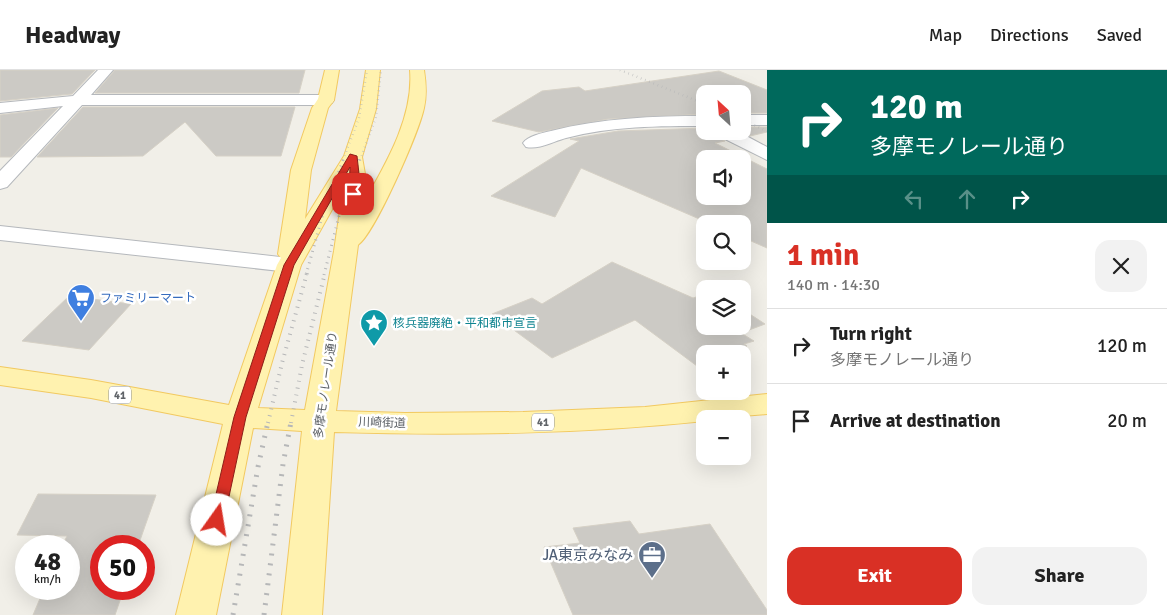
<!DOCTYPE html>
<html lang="en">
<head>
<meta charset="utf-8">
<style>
  :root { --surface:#fff; --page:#f2f2f2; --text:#222; --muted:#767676; --line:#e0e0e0; --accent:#d93025 }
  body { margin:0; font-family:Signika,"Noto Sans JP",sans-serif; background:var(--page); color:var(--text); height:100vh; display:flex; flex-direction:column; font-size:19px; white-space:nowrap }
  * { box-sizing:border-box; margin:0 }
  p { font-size:16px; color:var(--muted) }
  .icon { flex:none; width:28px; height:28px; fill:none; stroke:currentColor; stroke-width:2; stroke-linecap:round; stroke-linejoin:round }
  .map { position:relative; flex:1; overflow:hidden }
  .side { display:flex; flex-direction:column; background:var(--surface); width:400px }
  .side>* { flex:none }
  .banner { background:#00695c; color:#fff; overflow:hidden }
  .needle { width:32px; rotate:334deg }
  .fabs { position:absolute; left:696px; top:15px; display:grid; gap:10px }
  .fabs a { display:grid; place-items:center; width:55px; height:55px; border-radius:10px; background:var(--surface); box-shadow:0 5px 20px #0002; font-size:25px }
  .speed { position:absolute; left:15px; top:465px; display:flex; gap:10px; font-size:25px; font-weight:700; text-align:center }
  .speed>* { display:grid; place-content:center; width:65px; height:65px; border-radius:50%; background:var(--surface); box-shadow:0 5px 20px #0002; line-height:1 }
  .speed small { font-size:12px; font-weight:400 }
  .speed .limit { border:8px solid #d22; background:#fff; color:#111 }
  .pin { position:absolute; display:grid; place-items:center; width:42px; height:42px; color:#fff; margin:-21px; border-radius:10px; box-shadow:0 2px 8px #0006 }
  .me { position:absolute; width:55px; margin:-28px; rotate:13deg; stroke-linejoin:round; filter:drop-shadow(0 0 4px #0008) }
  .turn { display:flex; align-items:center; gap:18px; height:105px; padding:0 20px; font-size:22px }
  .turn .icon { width:65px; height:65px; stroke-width:2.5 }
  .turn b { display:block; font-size:35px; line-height:42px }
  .lanes { display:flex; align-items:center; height:48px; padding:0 20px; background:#0003; justify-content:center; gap:25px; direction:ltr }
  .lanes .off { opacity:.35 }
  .round { display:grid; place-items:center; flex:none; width:52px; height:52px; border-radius:15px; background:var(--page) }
  .headline { display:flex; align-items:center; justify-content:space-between; height:85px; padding:0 20px }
  h1 { font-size:30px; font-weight:800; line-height:38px; color:var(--accent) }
  .cta { display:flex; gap:10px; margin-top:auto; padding:10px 20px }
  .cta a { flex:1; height:58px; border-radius:15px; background:var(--accent); color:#fff; font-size:20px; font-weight:800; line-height:58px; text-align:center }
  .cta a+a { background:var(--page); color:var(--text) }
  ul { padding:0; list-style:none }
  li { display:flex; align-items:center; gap:15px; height:75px; padding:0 20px; border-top:1px solid var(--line) }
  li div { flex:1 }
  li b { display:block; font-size:19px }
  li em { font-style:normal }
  header { display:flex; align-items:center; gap:30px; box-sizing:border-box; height:70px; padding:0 25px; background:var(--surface); border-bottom:1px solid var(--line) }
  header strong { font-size:24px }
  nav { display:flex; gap:28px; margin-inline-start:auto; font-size:18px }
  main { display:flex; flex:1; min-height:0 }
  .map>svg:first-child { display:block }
  .building { fill:#cccac5; stroke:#d6d1c6; fill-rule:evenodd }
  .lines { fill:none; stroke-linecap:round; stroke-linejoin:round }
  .minor-casing { stroke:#b5b8bc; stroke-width:2 }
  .major-casing { stroke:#f2c960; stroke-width:2 }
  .minor { fill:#fff; fill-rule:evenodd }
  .major { fill:#fff2af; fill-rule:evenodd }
  .rail-far3 { stroke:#b6b7b8; stroke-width:2.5; stroke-dasharray:0.5 4; stroke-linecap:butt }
  .rail-far2 { stroke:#b6b7b8; stroke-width:3; stroke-dasharray:1 5; stroke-linecap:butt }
  .rail-far1 { stroke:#b6b7b8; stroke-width:4; stroke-dasharray:1 6; stroke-linecap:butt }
  .rail { stroke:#b6b7b8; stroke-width:5; stroke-dasharray:2 8; stroke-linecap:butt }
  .route { fill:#d93025; stroke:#8d1f18 }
  .labels { text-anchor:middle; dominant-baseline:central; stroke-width:5; stroke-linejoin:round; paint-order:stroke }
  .shield { fill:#fff; stroke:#8f9295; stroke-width:1 }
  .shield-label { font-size:11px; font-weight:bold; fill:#5f6368 }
  .shop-label { font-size:12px; fill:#366cbe; stroke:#fff; text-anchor:start }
  .culture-label { font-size:12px; fill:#0d838f; stroke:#fff; text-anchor:start }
  .street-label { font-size:12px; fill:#5f6368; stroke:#fff }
  .near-service-label { font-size:15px; fill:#4e5e75; stroke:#fff; text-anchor:end }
</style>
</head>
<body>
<header>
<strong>Headway</strong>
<nav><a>Map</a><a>Directions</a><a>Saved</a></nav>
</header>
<main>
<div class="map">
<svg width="767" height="545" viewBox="0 0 767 545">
  <rect width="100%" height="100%" fill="#f1efe8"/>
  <path class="building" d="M 0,0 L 95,0 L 72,24 L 0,31 Z
    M 115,0 L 305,0 L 299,23 L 95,23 Z
    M 719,1 L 767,20 L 767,43 L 742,43 L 742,24 L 705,24 L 705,44 L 608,49 L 539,62 L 492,51 L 542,21 L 579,17 L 585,21 Z
    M 83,37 L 295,37 L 281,86 L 216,86 L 185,52 L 143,86 L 37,87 Z
    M 58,38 L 11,87 L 0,87 L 0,45 Z
    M 742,57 L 767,57 L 767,62 L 750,66 L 741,61 Z
    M 705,58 L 705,61 L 712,61 L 716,67 L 725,71 L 715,73 L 767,99 L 767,178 L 742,167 L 742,154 L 711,154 L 581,98 L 555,147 L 491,126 L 579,71 L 570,69 L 618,61 ZM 705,89 L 742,89 L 742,126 L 705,126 Z
    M 612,192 L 693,228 L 705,224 L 705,256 L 742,256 L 742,239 L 765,254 L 741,263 L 754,271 L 744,274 L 747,276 L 728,284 L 705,284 L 705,293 L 697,296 L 635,250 L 552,288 L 492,244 L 532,228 L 542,234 Z
    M 69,226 L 131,234 L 89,280 L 22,271 Z
    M 38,424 L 156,425 L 138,476 L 101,476 L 101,519 L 124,519 L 115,545 L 33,545 L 44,519 L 69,519 L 69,476 L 62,476 L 67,466 L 17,465 Z
    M 630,451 L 639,464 L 710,454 L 767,540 L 767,545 L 573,545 L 544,477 L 580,473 L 573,458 Z"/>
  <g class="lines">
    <defs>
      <path id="minor" d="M 98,0 L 113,0 L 91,25 L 326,25 L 332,27 L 334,30 L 332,33 L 326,35 L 82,35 L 7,117 L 0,119 L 0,101 L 63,36 L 0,43 L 0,33 L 73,26 Z
        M 742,45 L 767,45 L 767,55 L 742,55 Z
        M 705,46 L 705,56 C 659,56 611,56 566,68 C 554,71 539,80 526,77 L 523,73 C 528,66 542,63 551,61 C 602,48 653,46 705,46 Z
        M 714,61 L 737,61 L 767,77 L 767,90 L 717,65 Z
        M 0,156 L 289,188 L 297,190 L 301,195 L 297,200 L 289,202 L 0,170 Z"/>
      <path id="major" d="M 325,0 L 339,0 L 334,30 L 328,38 L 311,100 L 305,149 L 344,86 L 360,39 L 366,0 L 380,0 L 376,39 L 362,87 L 365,104 L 362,136 C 385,95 414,48 410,0 L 424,0 C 426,13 427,25 424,38 C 419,62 375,163 358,175 L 336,341 L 405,343 L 523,342 L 645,337 L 767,324 L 767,344 L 705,349 L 705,351 C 582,364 457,366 334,362 L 322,545 L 282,545 L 302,361 L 253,358 L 216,545 L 176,545 L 223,354 L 91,328 L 0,315 L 0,297 L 91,310 L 229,335 L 277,195 L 281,188 L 278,184 L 291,100 L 312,38 L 318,29 ZM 343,120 L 334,181 L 305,340 L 258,338 L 301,195 Z"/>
    </defs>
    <use href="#minor" class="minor-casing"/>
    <use href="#major" class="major-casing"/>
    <use href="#minor" class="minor"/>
    <use href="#major" class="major"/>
    <path class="rail-far3" d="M 620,0 L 705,34
      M 742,50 L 767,61
      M 343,90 L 359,48 L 367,0
      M 360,90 L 376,47 L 381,0"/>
    <path class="rail-far2" d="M 306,205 L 324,140 L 344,88
      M 324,205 L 340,142 L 360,88"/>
    <path class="rail-far1" d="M 268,353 L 282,293 L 307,203
      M 291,353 L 302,295 L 325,203"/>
    <path class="rail" d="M 233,545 L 258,397 L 268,352
      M 264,545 L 283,394 L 291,352"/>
  </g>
  <path class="route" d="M 350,84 L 357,86 L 359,104 L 357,124 L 353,126 L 349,124 L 350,97 L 294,195 L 246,347 L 224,450 L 222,455 L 217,456 L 212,455 L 210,450 L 234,347 L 284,195 Z"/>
  <defs>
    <symbol id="supermarket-pin" viewBox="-11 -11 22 30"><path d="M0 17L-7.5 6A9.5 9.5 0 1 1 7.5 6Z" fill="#3f7fe0" stroke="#fff"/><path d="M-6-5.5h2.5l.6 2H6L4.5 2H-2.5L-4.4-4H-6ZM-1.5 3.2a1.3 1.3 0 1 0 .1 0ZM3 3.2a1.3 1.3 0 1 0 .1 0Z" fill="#fff"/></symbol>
    <symbol id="sight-pin" viewBox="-11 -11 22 30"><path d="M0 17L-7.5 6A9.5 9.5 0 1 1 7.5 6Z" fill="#0f9aa8" stroke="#fff"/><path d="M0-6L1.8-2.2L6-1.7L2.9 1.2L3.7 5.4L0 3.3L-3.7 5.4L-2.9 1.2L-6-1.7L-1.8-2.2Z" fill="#fff"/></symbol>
    <symbol id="office-pin" viewBox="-11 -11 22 30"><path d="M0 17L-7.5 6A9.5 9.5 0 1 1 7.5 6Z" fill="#5c6f8a" stroke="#fff"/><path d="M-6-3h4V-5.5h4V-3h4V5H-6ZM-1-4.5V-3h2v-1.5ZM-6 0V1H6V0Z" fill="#fff"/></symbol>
  </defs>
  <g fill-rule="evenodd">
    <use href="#supermarket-pin" x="65" y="212" width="32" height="43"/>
    <use href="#sight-pin" x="358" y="237" width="32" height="43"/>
    <use href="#office-pin" x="636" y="469" width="32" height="43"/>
  </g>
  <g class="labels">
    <g class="shield">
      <rect x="109" y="316.5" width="22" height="17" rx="4"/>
      <rect x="532" y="343.5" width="22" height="17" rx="4"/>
    </g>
    <g class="shield-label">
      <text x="120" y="325">41</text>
      <text x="543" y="352">41</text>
    </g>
    <g class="shop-label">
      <text x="100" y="228">ファミリーマート</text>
    </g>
    <g class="culture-label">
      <text x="393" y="253">核兵器廃絶・平和都市宣言</text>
    </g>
    <g class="street-label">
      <text transform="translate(326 315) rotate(-82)">多摩モノレール通り</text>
      <text transform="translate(382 353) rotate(2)">川崎街道</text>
    </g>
    <g class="near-service-label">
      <text x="633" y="485">JA東京みなみ</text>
    </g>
  </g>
</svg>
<div class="fabs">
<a><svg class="needle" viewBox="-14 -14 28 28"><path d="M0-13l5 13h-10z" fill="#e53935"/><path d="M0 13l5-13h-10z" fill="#767676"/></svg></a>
<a><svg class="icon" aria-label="sound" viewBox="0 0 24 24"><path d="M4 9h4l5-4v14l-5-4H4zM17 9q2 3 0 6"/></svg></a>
<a><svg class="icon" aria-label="search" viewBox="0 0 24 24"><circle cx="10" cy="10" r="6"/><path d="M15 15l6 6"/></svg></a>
<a><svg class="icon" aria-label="layers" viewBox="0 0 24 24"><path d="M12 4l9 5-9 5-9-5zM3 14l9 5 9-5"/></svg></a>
<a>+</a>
<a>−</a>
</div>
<div class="speed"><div>48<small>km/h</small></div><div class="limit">50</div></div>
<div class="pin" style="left:353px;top:124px;background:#d93025"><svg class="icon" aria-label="arrive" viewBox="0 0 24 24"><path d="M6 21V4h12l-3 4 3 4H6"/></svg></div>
<svg class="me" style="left:217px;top:450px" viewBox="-20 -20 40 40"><circle r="19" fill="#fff"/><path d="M0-13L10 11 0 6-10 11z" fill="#d93025"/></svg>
</div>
<section class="side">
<div class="banner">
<div class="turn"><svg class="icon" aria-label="right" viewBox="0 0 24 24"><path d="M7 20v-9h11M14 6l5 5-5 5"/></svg><div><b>120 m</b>多摩モノレール通り</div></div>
<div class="lanes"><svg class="icon off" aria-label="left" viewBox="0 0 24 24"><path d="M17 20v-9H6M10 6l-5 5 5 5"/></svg><svg class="icon off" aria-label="ahead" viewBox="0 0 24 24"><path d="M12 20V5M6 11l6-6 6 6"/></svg><svg class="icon" aria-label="right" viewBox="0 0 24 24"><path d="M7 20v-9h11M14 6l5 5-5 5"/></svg></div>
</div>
<div class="headline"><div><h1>1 min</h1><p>140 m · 14:30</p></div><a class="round"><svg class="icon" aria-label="close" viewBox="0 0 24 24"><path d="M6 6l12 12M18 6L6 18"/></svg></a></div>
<ul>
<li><svg class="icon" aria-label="right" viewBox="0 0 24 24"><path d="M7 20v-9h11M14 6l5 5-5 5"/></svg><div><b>Turn right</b><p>多摩モノレール通り</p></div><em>120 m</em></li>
<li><svg class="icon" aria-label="arrive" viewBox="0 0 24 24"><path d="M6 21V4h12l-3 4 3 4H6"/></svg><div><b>Arrive at destination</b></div><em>20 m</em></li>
</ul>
<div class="cta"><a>Exit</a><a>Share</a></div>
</section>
</main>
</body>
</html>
